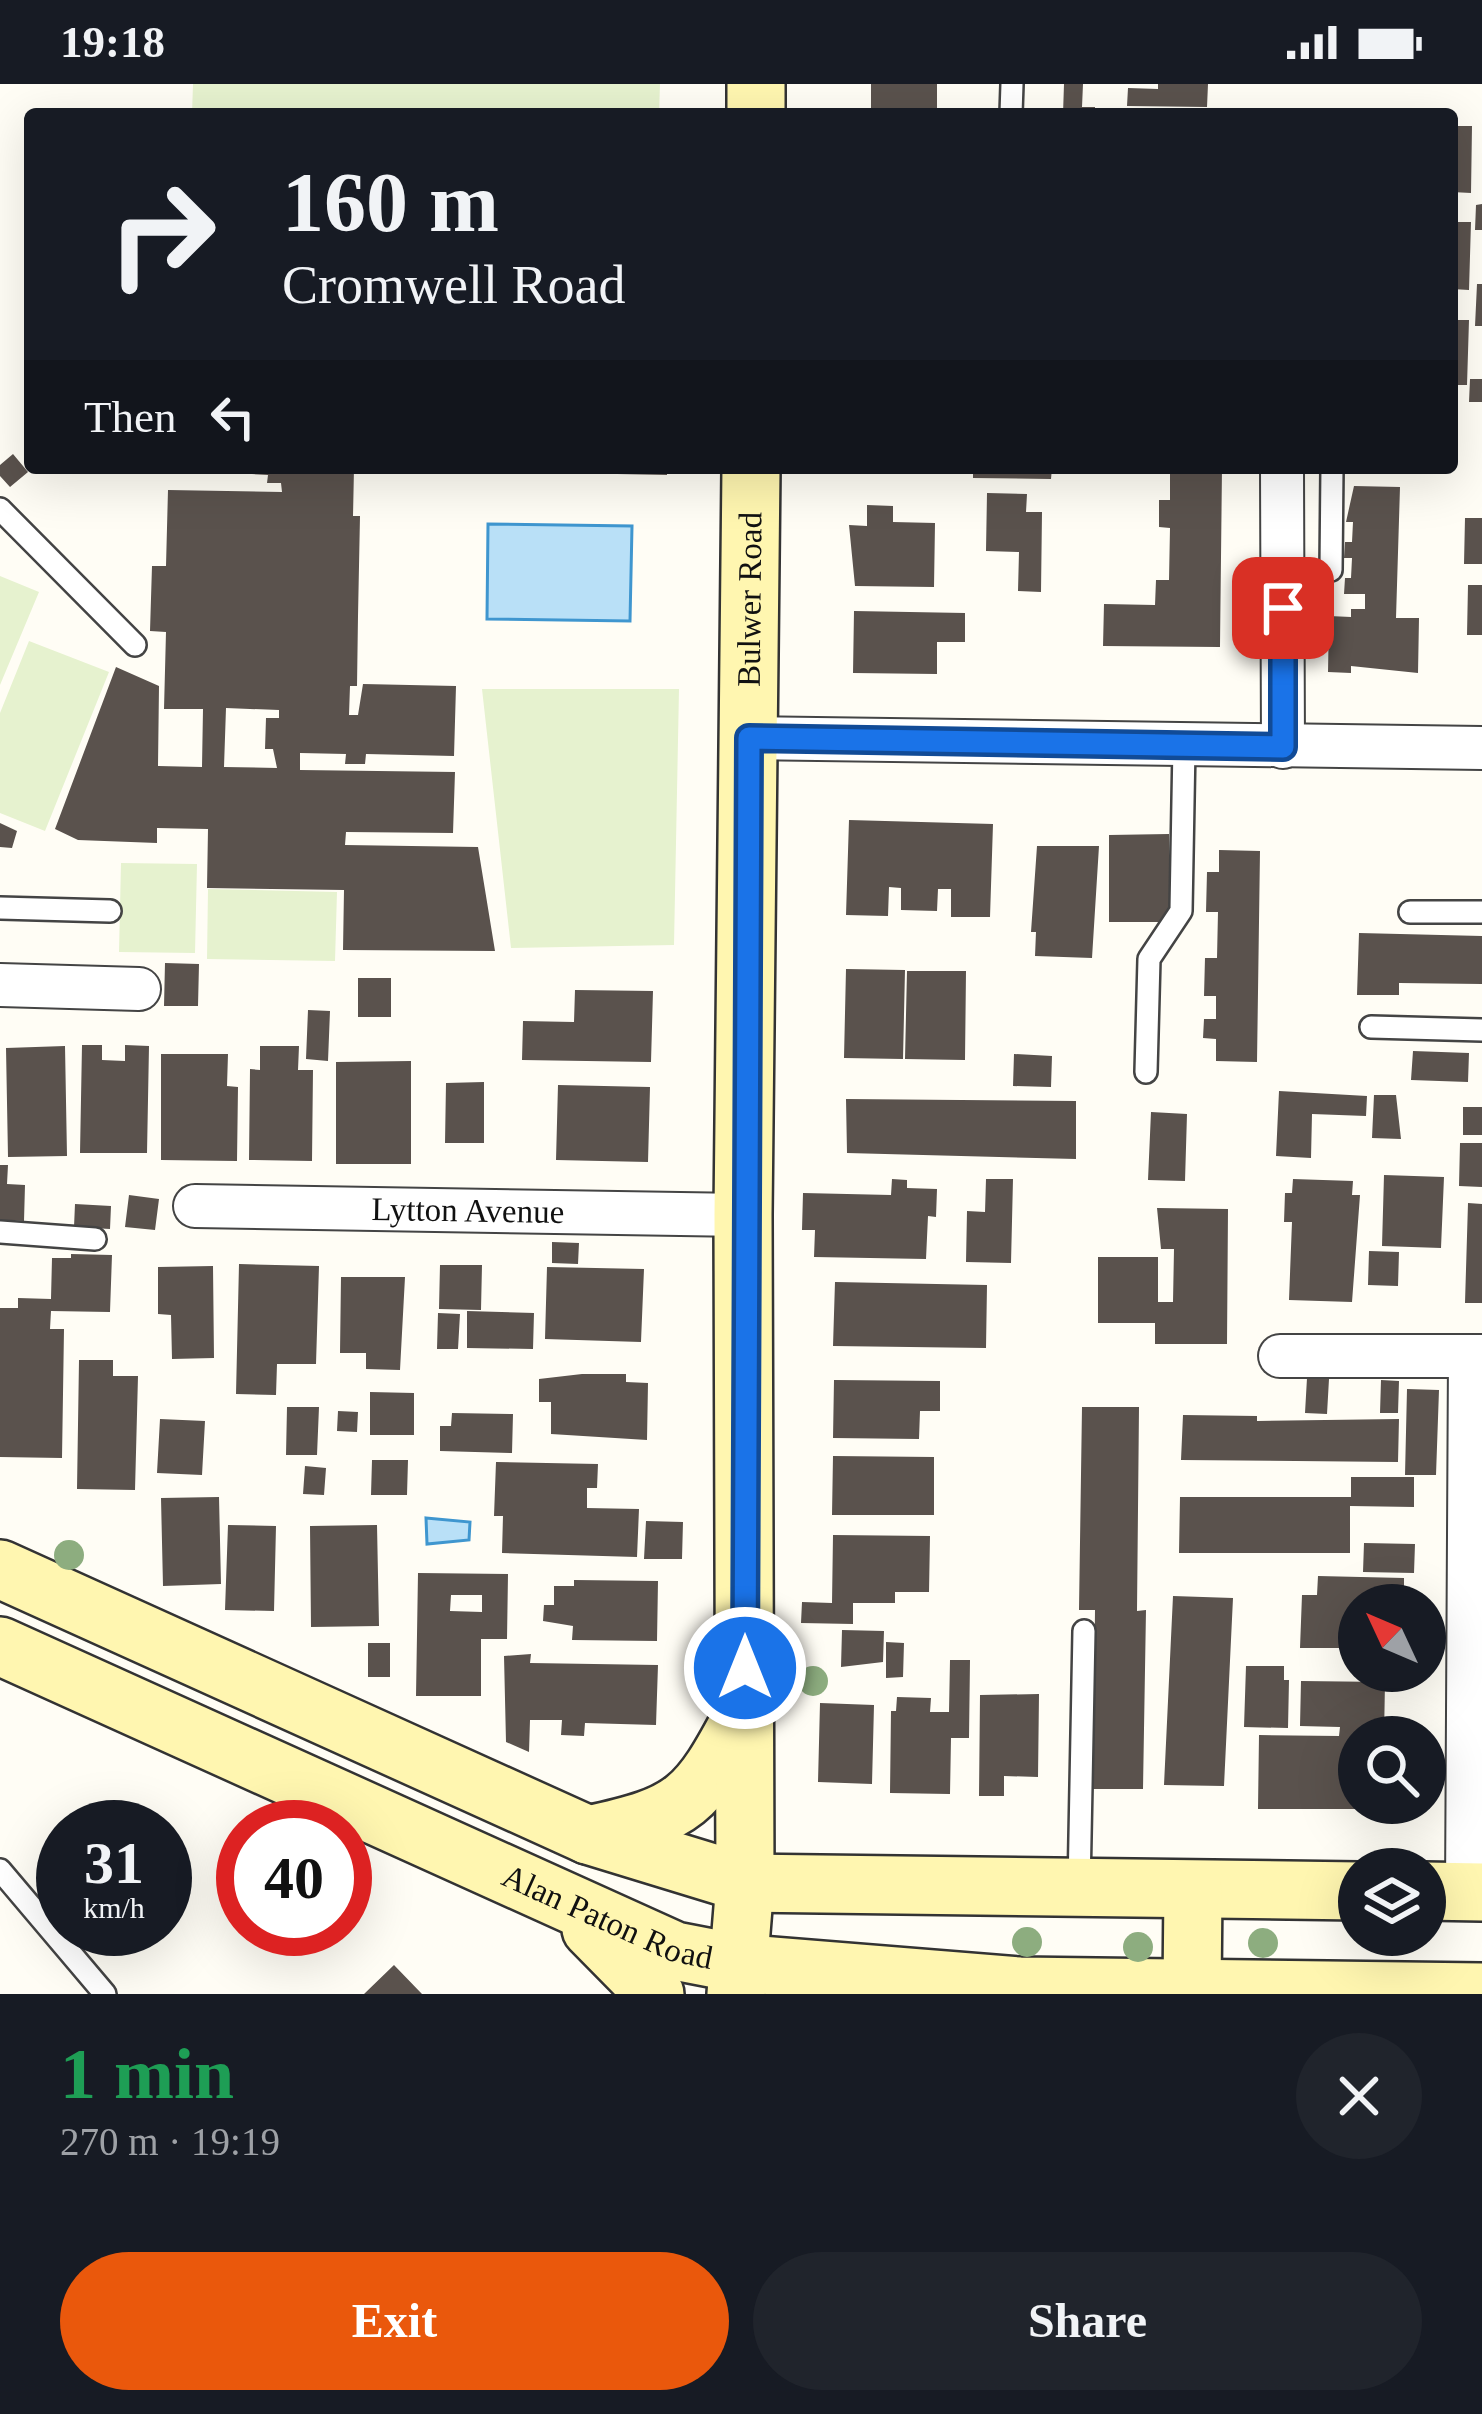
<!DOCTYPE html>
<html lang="en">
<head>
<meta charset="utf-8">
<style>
  :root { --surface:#171b24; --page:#20242c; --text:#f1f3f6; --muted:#9ea1a6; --accent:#ea580c }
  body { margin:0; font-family:Georgia,serif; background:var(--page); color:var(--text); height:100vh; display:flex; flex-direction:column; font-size:45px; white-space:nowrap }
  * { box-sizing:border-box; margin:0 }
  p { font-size:39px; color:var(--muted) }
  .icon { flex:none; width:66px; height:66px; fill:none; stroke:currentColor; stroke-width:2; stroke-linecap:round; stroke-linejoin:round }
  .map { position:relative; height:1910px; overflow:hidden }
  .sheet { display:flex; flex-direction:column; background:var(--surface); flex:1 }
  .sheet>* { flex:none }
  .guide { position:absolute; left:24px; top:24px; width:1434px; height:366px; border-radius:12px; box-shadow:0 12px 48px #0002; background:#171b24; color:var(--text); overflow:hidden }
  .needle { width:78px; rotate:314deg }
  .fabs { position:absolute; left:1338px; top:1500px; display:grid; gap:24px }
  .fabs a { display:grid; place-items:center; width:108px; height:108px; border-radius:50%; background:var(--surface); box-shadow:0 12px 48px #0002; font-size:60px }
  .speed { position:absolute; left:36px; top:1716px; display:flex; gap:24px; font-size:60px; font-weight:700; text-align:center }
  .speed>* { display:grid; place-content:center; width:156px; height:156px; border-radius:50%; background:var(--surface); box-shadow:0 12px 48px #0002; line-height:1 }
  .speed small { font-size:30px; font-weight:400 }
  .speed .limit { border:18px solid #d22; background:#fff; color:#111 }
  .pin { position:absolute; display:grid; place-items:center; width:102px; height:102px; color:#fff; margin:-51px; border-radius:24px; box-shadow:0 6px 18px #0006 }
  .me { position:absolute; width:132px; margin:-66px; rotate:0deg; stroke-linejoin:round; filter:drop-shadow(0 0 9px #0008) }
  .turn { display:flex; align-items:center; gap:42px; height:252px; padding:0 60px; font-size:54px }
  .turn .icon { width:156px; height:156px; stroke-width:2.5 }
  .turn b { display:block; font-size:84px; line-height:102px }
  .then { display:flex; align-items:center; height:114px; padding:0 60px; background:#0003; gap:24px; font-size:45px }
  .round { display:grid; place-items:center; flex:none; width:126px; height:126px; border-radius:63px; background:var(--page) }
  .head { display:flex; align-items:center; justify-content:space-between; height:204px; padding:0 60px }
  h1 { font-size:72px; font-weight:600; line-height:90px; color:#1e9e55 }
  .primary-button { display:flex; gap:24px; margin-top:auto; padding:24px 60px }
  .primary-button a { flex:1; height:138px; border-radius:72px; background:var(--accent); color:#fff; font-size:48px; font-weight:600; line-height:138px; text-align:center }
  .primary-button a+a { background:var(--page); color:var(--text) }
  .status { display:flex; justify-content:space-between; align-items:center; height:84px; padding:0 60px; background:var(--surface); direction:ltr }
  .status svg { height:33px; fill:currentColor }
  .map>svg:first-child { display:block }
  .pitch { fill:#e6f2cf }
  .water { fill:#b9e0f7; stroke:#3f96cf; stroke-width:3 }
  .building { fill:#5a524d; fill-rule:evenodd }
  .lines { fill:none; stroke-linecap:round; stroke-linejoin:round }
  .lane-casing { stroke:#444; stroke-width:26 }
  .street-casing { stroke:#444; stroke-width:46 }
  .secondary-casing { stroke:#333; stroke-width:62 }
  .lane { stroke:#fff; stroke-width:21 }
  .street { stroke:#fff; stroke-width:42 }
  .secondary { stroke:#fff6b0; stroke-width:57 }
  .tree { fill:#8dad7f }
  .route-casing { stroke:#114b97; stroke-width:30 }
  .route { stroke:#1a73e8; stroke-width:21 }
  .labels { text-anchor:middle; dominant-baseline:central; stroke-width:12; stroke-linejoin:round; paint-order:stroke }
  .street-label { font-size:33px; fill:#111; stroke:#fff }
</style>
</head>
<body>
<div class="status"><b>19:18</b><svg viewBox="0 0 49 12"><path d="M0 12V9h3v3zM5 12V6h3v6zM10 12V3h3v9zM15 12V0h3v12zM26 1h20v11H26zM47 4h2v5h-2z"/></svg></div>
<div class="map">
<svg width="1482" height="1910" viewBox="0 0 1482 1910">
  <rect width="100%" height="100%" fill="#fffdf5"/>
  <path class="pitch" d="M 193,0 L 660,0 L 659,30 L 192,30 Z
    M 0,492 L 39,508 L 0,601 Z
    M 29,557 L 109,588 L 45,747 L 0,729 L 0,629 Z
    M 679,605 L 674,861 L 511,864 L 482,605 Z
    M 121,779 L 197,780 L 195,869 L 119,868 Z
    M 208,805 L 337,808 L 335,877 L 207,875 Z"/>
  <path class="water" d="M 488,440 L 632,442 L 630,537 L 487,535 Z
    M 426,1434 L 470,1438 L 469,1456 L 427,1460 Z"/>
  <path class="building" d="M 871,0 L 937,0 L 937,30 L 871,30 Z
    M 1064,0 L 1083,0 L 1082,23 L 1095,23 L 1095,30 L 1063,30 Z
    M 1158,0 L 1208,0 L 1207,23 L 1127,22 L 1128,4 L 1158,5 Z
    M 1102,25 L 1133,25 L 1133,30 L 1101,30 Z
    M 1452,42 L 1472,42 L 1471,109 L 1452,108 Z
    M 1482,120 L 1482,146 L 1475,146 L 1476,121 Z
    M 1452,138 L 1471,138 L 1469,206 L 1452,205 Z
    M 1477,200 L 1482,200 L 1482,242 L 1475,242 Z
    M 1452,236 L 1469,236 L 1467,301 L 1452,301 Z
    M 1470,295 L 1482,295 L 1482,318 L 1469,318 Z
    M 13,370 L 28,388 L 10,403 L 0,392 L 0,381 Z
    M 252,384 L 354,384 L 353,432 L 360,432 L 358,532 L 357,602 L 350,602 L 349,631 L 358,631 L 363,600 L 456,602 L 454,672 L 366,670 L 365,680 L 345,680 L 346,670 L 300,669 L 300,686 L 455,688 L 453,749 L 346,748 L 345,761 L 478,763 L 495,867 L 343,866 L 344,806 L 207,804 L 208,745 L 157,744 L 157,759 L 78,756 L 55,745 L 116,583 L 159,602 L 158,682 L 202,683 L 203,625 L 164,625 L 166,548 L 150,547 L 152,482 L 166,482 L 168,406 L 282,408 L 281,399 L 267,399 L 268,391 L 252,390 ZM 226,624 L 279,626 L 279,634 L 266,634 L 265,665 L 273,665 L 277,684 L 224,683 Z
    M 517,384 L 667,384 L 667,391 L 517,388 Z
    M 973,384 L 1052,384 L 1051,395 L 973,394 Z
    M 1170,384 L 1222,384 L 1220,563 L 1103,562 L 1104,520 L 1155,521 L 1156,496 L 1169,496 L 1170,444 L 1159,443 L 1159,416 L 1170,416 Z
    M 1354,402 L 1400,403 L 1396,534 L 1419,534 L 1418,589 L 1351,582 L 1351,589 L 1328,588 L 1329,532 L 1351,533 L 1351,525 L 1365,525 L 1365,510 L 1344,510 L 1345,494 L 1351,494 L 1352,474 L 1344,474 L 1345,458 L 1352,458 L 1353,438 L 1346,438 Z
    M 987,409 L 1027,410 L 1026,428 L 1042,428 L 1041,508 L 1018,507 L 1019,468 L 986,467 Z
    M 867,421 L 893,422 L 893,438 L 935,439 L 934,503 L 855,502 L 849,441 L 867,442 Z
    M 1465,434 L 1482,434 L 1482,480 L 1464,480 Z
    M 1468,501 L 1482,501 L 1482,551 L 1467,551 Z
    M 854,527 L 965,529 L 965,558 L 937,558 L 937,590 L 853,589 Z
    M 849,736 L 993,740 L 990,833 L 951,833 L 951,805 L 938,805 L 937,827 L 901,826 L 901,804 L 889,803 L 888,832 L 846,831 Z
    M 0,739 L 17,747 L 12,764 L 0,763 Z
    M 1169,750 L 1170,838 L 1109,838 L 1109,751 Z
    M 1037,762 L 1099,762 L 1092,874 L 1035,872 L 1036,848 L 1031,848 Z
    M 1219,766 L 1260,767 L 1257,978 L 1216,977 L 1216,955 L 1203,954 L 1204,935 L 1216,935 L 1216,912 L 1204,912 L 1205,874 L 1217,874 L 1218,828 L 1206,828 L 1207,788 L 1219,788 Z
    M 1359,849 L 1482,852 L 1482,900 L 1399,899 L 1399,911 L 1357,911 Z
    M 165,879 L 199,880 L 198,922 L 164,922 Z
    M 846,885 L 905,886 L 903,975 L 844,974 Z
    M 907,887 L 966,887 L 965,976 L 905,975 Z
    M 358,894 L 391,894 L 391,933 L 358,933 Z
    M 575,906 L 653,907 L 651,978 L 522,976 L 523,937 L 574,938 Z
    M 308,926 L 330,927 L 328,977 L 306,975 Z
    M 82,961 L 102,961 L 102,976 L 125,977 L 125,961 L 149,962 L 147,1069 L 80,1069 Z
    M 65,962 L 67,1072 L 8,1073 L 6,964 Z
    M 260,962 L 299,962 L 298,986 L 313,986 L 312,1077 L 249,1076 L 250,985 L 260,986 Z
    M 1413,967 L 1469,969 L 1468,998 L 1411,996 Z
    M 161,970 L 228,970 L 227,1002 L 238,1003 L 237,1077 L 161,1076 Z
    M 1014,970 L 1052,972 L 1051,1003 L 1013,1002 Z
    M 411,977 L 411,1080 L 336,1080 L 336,978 Z
    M 484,998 L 484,1059 L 445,1059 L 446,999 Z
    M 558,1001 L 650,1003 L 648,1078 L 556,1076 Z
    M 1279,1007 L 1367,1012 L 1366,1032 L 1312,1030 L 1311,1074 L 1276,1072 Z
    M 1374,1011 L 1396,1011 L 1401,1055 L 1372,1054 Z
    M 846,1015 L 1076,1017 L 1076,1075 L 847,1069 Z
    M 1463,1023 L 1482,1023 L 1482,1051 L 1463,1051 Z
    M 1151,1028 L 1187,1030 L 1185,1097 L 1148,1096 Z
    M 1460,1059 L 1482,1059 L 1482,1103 L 1459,1102 Z
    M 0,1081 L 8,1081 L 7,1100 L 25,1101 L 24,1137 L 0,1136 Z
    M 1384,1091 L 1444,1093 L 1441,1164 L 1382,1162 Z
    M 892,1095 L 907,1096 L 907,1104 L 937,1105 L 936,1133 L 928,1132 L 926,1175 L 814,1173 L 815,1146 L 802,1146 L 803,1109 L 891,1111 Z
    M 986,1095 L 1013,1095 L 1011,1179 L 966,1178 L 967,1127 L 985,1128 Z
    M 1293,1095 L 1353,1097 L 1352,1111 L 1360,1111 L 1352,1218 L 1289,1216 L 1292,1138 L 1284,1138 L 1285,1109 L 1292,1109 Z
    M 129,1111 L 159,1115 L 155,1146 L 125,1143 Z
    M 1468,1119 L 1482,1120 L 1482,1219 L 1465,1219 Z
    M 75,1120 L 111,1122 L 110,1145 L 74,1143 Z
    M 1157,1124 L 1228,1125 L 1227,1260 L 1155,1260 L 1155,1239 L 1098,1239 L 1098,1173 L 1158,1173 L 1158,1218 L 1173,1218 L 1174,1165 L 1161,1165 Z
    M 552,1158 L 579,1159 L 578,1180 L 552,1179 Z
    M 1369,1167 L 1399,1168 L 1398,1202 L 1368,1201 Z
    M 71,1170 L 112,1171 L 110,1228 L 51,1227 L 50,1245 L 64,1245 L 62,1374 L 0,1373 L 0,1224 L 18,1224 L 18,1214 L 51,1215 L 52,1174 L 71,1174 Z
    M 239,1180 L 319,1182 L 316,1280 L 277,1280 L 276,1311 L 236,1310 Z
    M 440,1181 L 482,1181 L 481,1226 L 439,1225 Z
    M 213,1182 L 214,1274 L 172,1275 L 171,1231 L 158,1230 L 158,1183 Z
    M 547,1183 L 644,1185 L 641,1258 L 545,1255 Z
    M 341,1193 L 405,1193 L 400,1286 L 366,1285 L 366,1269 L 340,1269 Z
    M 835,1198 L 987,1201 L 986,1264 L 833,1262 Z
    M 467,1227 L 534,1229 L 533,1265 L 467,1264 Z
    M 438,1229 L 460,1230 L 458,1265 L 437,1265 Z
    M 79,1276 L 113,1276 L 113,1292 L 138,1292 L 135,1406 L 77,1405 Z
    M 582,1290 L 626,1290 L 626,1298 L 648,1299 L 647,1356 L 551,1350 L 551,1318 L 539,1318 L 539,1295 Z
    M 1307,1294 L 1329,1295 L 1327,1330 L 1305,1329 Z
    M 834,1296 L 940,1297 L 940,1327 L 920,1327 L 919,1355 L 833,1354 Z
    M 1381,1296 L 1399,1297 L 1398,1329 L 1380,1329 Z
    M 1407,1305 L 1439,1306 L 1436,1391 L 1405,1391 Z
    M 370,1308 L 414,1309 L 414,1351 L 370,1351 Z
    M 287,1323 L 319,1323 L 317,1371 L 286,1371 Z
    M 1082,1323 L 1139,1323 L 1137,1527 L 1146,1526 L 1143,1705 L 1093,1705 L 1095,1526 L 1079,1526 Z
    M 338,1327 L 358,1328 L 357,1348 L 337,1347 Z
    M 452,1329 L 513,1330 L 512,1369 L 440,1367 L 440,1342 L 451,1342 Z
    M 1183,1331 L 1257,1332 L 1257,1337 L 1399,1335 L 1398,1378 L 1181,1376 Z
    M 160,1335 L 205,1337 L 202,1391 L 157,1389 Z
    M 833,1372 L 934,1373 L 934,1431 L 832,1431 Z
    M 372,1376 L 408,1376 L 407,1411 L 371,1411 Z
    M 496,1378 L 598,1380 L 597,1404 L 587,1404 L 587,1424 L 639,1425 L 637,1473 L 502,1469 L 503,1432 L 494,1432 Z
    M 305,1382 L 326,1384 L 324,1411 L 303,1410 Z
    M 1351,1393 L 1414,1393 L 1414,1423 L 1350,1422 L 1350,1469 L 1179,1469 L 1180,1413 L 1351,1413 Z
    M 219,1413 L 221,1500 L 163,1502 L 161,1414 Z
    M 646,1437 L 683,1438 L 682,1475 L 644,1475 Z
    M 228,1441 L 276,1442 L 274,1527 L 225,1526 Z
    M 377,1441 L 379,1542 L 311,1543 L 310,1442 Z
    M 833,1451 L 930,1452 L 929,1508 L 895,1508 L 895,1519 L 853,1519 L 853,1540 L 801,1539 L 802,1518 L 832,1519 Z
    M 1364,1459 L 1415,1460 L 1414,1489 L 1363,1488 Z
    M 418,1489 L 508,1490 L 507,1555 L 481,1555 L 481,1612 L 416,1612 ZM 451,1511 L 482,1511 L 482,1528 L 450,1527 Z
    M 1318,1492 L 1404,1494 L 1404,1521 L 1359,1521 L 1359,1564 L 1300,1564 L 1302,1511 L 1317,1511 Z
    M 574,1496 L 658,1497 L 657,1557 L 572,1556 L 573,1542 L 543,1537 L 544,1521 L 554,1521 L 554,1502 L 574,1502 Z
    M 1173,1512 L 1233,1514 L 1224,1702 L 1164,1701 Z
    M 842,1546 L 884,1547 L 883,1578 L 841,1583 Z
    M 886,1558 L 904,1559 L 903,1593 L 886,1594 Z
    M 368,1559 L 390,1559 L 390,1593 L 368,1593 Z
    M 531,1570 L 530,1579 L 658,1581 L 656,1641 L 585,1639 L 584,1652 L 561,1651 L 562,1636 L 530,1636 L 529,1668 L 506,1658 L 504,1572 Z
    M 950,1576 L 970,1576 L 969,1654 L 951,1654 L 950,1710 L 890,1709 L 891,1627 L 896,1627 L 897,1613 L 931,1614 L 930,1628 L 949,1628 Z
    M 1246,1582 L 1284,1582 L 1284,1596 L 1289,1596 L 1288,1644 L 1244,1643 Z
    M 1301,1597 L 1385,1598 L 1384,1653 L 1359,1653 L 1359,1719 L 1377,1719 L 1377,1725 L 1258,1725 L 1259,1651 L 1339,1652 L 1340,1643 L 1300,1642 Z
    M 1039,1610 L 1038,1693 L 1004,1692 L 1004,1712 L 979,1712 L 980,1611 Z
    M 820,1619 L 874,1621 L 872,1700 L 818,1698 Z
    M 394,1881 L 422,1910 L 364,1910 Z"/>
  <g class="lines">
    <defs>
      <path id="lane" d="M 1011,30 L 1012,0
        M 0,425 L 135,561
        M 1331,486 L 1332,384
        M 0,824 L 110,827
        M 1410,828 L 1482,828
        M 1371,943 L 1482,946
        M 1146,988 L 1149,875 L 1181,827 L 1184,662
        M 0,1148 L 95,1155
        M 0,1786 L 105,1910
        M 1079,1804 L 1084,1547"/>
      <g id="street">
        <path d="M 1282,384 L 1283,663"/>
        <path d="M 749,654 L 1482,664"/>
        <path d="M 0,901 L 139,905"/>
        <path id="s1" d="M 195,1122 L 743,1131"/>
        <path d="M 1280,1272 L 1482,1272"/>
        <path d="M 1467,1808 L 1470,1272"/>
      </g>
      <g id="secondary">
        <path d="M 756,30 L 756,0"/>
        <path d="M 0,1485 L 588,1751 L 745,1799 L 1359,1807"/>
        <path id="s2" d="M 0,1562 L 675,1867 L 737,1879 L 1019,1902 L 1482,1908"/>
        <path d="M 588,1751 C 686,1730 697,1718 744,1629"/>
        <path d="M 1425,1807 L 1482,1808"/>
        <path d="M 591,1845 L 655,1910"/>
        <path d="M 1192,1906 L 1193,1806"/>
        <path id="s3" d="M 736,1910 L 745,1799 L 743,1131 L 751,384"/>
      </g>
    </defs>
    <use href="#lane" class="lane-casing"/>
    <use href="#street" class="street-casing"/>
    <use href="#secondary" class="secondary-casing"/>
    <use href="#lane" class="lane"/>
    <use href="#street" class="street"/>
    <use href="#secondary" class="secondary"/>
  </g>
  <g class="tree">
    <circle cx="69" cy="1471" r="15"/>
    <circle cx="813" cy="1597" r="15"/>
    <circle cx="1027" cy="1858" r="15"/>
    <circle cx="1263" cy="1859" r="15"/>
    <circle cx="1138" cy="1863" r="15"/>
  </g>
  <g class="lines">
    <defs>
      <path id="route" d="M 745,1584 L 749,654 L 1283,663 L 1283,524"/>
    </defs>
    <use href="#route" class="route-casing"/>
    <use href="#route" class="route"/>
  </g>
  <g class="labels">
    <g class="street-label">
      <text stroke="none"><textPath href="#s3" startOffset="1395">Bulwer Road</textPath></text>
      <text stroke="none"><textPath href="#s1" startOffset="273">Lytton Avenue</textPath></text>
      <text stroke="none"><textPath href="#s2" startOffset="666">Alan Paton Road</textPath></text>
    </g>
  </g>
</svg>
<div class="fabs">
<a><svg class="needle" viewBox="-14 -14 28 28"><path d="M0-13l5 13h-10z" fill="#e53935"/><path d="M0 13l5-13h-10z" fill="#9ea1a6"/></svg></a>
<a><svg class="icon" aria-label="search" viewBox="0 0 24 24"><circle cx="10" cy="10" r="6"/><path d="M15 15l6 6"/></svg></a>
<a><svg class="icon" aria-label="layers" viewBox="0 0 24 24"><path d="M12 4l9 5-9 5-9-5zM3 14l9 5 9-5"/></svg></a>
</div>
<div class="speed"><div>31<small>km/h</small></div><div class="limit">40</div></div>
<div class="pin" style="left:1283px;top:524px;background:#d93025"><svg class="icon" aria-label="arrive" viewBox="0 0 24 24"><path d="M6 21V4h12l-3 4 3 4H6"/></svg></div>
<svg class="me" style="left:745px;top:1584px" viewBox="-20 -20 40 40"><circle r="17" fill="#1a73e8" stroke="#fff" stroke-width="3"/><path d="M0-11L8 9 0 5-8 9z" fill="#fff"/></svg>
<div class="guide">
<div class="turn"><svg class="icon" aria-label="right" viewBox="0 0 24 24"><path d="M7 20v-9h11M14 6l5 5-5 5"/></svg><div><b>160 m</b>Cromwell Road</div></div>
<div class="then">Then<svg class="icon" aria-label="left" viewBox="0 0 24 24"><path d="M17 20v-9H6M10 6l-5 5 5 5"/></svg></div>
</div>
</div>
<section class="sheet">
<div class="head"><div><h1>1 min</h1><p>270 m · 19:19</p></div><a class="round"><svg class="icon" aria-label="close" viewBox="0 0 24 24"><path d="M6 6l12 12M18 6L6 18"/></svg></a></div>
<div class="primary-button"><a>Exit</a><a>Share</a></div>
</section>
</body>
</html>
